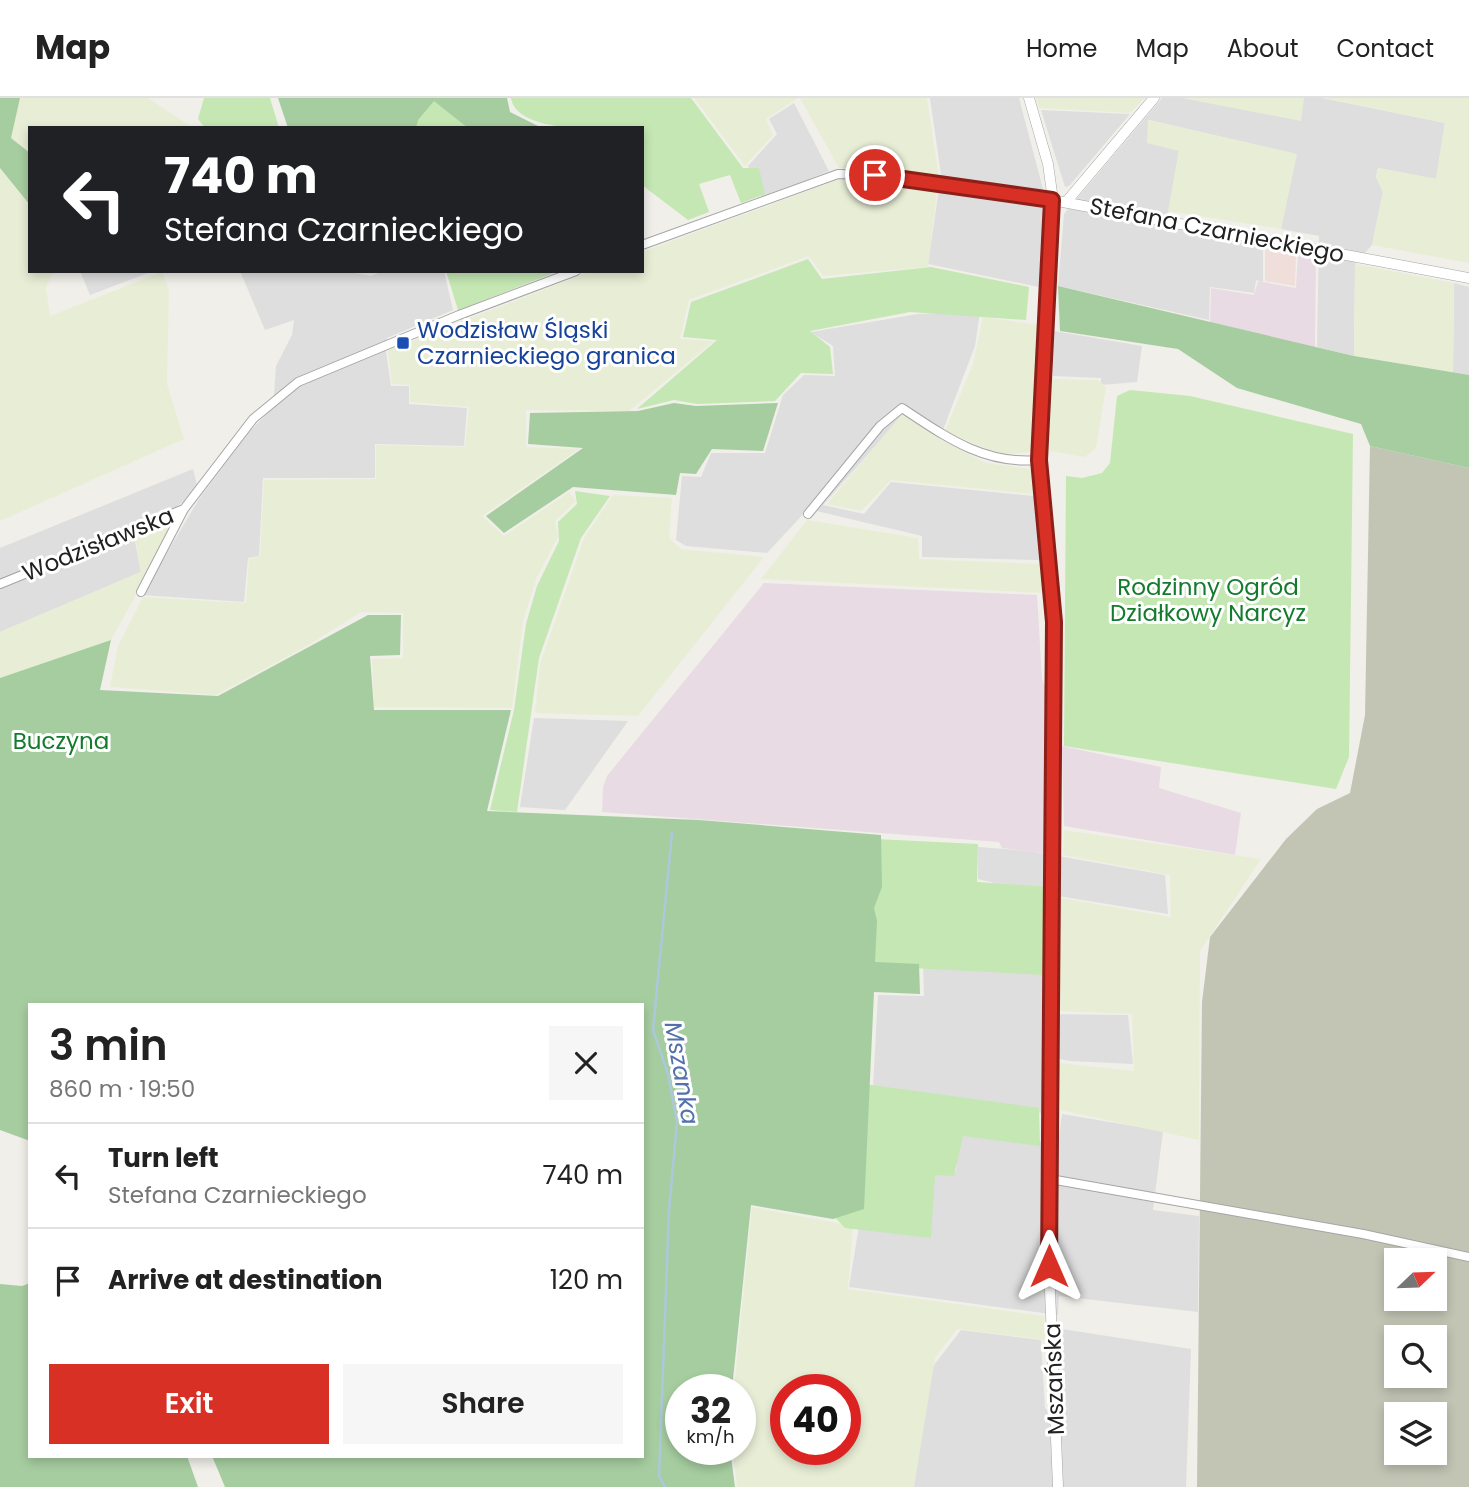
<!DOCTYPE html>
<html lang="en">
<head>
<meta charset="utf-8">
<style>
  :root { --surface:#fff; --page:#f6f6f6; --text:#222; --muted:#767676; --line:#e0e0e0; --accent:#d93025 }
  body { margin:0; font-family:Poppins,sans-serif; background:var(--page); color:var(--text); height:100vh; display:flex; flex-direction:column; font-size:26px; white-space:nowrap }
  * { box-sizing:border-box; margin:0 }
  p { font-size:23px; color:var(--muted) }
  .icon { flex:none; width:38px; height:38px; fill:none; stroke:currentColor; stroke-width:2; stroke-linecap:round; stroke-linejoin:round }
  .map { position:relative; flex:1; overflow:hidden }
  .side { position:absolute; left:28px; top:905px; width:616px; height:455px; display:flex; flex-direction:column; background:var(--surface); border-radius:0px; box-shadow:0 4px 10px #0003 }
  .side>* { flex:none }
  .banner { position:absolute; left:28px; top:28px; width:616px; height:147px; border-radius:0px; box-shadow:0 4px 10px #0003; background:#202124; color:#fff; overflow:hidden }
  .needle { width:46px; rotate:67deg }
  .controls { position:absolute; left:1384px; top:1150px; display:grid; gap:14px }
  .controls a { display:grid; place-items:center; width:63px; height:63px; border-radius:0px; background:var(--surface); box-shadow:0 4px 10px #0003; font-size:35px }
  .speed { position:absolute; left:665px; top:1276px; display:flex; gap:14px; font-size:35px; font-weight:700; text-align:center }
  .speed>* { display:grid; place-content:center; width:91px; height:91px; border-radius:50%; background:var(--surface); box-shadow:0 4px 10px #0003; line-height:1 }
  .speed small { font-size:18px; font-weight:400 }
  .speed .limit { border:10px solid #d22; background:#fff; color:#111 }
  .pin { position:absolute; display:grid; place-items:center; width:60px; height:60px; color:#fff; margin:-30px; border:4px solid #fff; border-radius:50%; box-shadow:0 2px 7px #0007 }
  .me { position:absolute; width:77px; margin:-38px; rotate:0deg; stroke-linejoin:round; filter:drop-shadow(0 0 5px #0008) }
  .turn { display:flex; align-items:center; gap:24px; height:147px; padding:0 21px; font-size:32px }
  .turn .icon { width:91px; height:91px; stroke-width:2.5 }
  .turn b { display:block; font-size:49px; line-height:60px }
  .round { display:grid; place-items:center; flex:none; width:74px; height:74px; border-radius:0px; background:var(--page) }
  .headline { display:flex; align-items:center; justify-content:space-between; height:119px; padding:0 21px }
  h1 { font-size:42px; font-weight:600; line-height:52px }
  .action { display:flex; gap:14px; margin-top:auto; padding:14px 21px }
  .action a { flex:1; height:80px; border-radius:0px; background:var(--accent); color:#fff; font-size:28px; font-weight:600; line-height:80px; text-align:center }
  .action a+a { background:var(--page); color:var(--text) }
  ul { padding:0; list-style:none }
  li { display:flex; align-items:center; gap:21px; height:105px; padding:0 21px; border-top:2px solid var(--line) }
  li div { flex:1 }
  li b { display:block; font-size:26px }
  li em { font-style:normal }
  header { display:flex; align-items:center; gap:42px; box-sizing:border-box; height:98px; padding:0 35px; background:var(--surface); border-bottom:2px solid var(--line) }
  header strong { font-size:33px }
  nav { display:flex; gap:38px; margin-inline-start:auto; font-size:24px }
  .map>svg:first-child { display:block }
  .residential { fill:#dfdede }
  .commercial { fill:#f0deda }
  .industrial { fill:#e9dbe4 }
  .construction { fill:#c2c5b4; fill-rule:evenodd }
  .farmland { fill:#e8eed6; fill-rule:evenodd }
  .grass { fill:#c4e7b3 }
  .forest { fill:#a6cda0 }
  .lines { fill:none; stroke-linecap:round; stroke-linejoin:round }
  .stream { stroke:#acc9db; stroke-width:2.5 }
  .minor-casing { stroke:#a5a5a5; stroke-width:10 }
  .tertiary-casing { stroke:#a5a5a5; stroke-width:11 }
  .minor { stroke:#fff; stroke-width:8 }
  .tertiary { stroke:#fff; stroke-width:10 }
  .route-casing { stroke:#8d1f18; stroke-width:18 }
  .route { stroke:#d93025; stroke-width:12 }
  .transit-dot { fill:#1a4fb4; stroke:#fff; stroke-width:2.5 }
  .labels { text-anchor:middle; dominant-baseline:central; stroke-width:6; stroke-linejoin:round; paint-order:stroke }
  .street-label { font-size:23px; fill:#212121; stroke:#fff }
  .transit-label { font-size:23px; fill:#164399; stroke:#fff; text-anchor:start }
  .park-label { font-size:23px; fill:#147b2d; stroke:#fff }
  .water-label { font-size:24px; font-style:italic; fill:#5371ac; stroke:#fff }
</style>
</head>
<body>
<header>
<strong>Map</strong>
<nav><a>Home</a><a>Map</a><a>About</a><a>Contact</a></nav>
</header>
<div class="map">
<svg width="1469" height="1389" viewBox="0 0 1469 1389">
  <rect width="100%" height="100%" fill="#f1efe9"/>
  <path class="residential" d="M 930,0 L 1019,0 L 1043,91 L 1039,189 L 928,166 L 941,77 Z
    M 1162,0 L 1322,0 L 1445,25 L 1436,81 L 1378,70 L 1376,79 L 1383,94 L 1372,147 L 1355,166 L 1354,258 L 1317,249 L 1319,138 L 1281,131 L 1296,56 L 1149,22 L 1179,53 L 1166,128 L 1263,149 L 1263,184 L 1256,182 L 1254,195 L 1210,189 L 1209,222 L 1058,188 L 1064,116 Z
    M 794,5 L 829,73 L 762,100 L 748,68 L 777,36 L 769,21 Z
    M 1041,12 L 1130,16 L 1069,88 L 1065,89 Z
    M 80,173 L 153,173 L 90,197 Z
    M 240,173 L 343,173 L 371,178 L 384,173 L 444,173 L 453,212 L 387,240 L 386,254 L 391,288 L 409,288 L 409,306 L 467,310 L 464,348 L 375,346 L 375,380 L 263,380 L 259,458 L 248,460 L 244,504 L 142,497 L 199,401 L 248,335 L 273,310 L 276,268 L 292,237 L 294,222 L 265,232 Z
    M 1454,185 L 1469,189 L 1469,277 L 1453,275 Z
    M 980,214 L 975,248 L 938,345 L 901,319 L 823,407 L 864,416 L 891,384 L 1034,398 L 1040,462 L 922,459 L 922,438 L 808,411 L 767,455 L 686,448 L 676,442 L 682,378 L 701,379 L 711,355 L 765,355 L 783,297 L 804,277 L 835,278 L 833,248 L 811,234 L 918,216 Z
    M 1054,233 L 1142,248 L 1137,284 L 1101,287 L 1101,280 L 1053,278 Z
    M 193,371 L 197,387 L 183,404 L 169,414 L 132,428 L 141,474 L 0,534 L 0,450 Z
    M 534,620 L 628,623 L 565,712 L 520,709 Z
    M 978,749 L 1030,753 L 1165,777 L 1168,816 L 1028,793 L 978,781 Z
    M 923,867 L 1045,873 L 1046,916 L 1128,917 L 1133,966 L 1070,963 L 1044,958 L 1041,1015 L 873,989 L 878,897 L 924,898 Z
    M 1062,1016 L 1163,1033 L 1153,1112 L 1199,1118 L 1198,1214 L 1059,1198 L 1058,1217 L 849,1189 L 859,1128 L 933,1072 L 956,1073 L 960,1035 L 1058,1046 Z
    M 1062,1231 L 1191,1251 L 1186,1389 L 896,1389 L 934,1267 L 961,1232 L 1041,1242 L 1045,1311 L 1063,1308 Z"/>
  <path class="commercial" d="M 1265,149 L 1296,155 L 1295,188 L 1265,183 Z"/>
  <path class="industrial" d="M 1298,155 L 1316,158 L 1315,250 L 1210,227 L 1211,190 L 1254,197 L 1258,183 L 1296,190 Z
    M 764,485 L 1037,497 L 1042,581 L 1047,593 L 1045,755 L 1002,750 L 999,744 L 602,714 L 603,689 L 607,678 Z
    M 1062,648 L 1161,669 L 1159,690 L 1241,715 L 1235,757 L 1064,728 Z"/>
  <path class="construction" d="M 1370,348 L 1469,370 L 1469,1389 L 1197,1389 L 1202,904 L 1210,839 L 1286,741 L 1317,711 L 1350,695 L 1365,617 ZM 1396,1162 L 1435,1162 L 1435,1200 L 1396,1200 ZM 1396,1239 L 1435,1239 L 1435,1278 L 1396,1278 ZM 1396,1316 L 1435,1316 L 1435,1354 L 1396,1354 Z"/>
  <path class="farmland" d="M 20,0 L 148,0 L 193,30 L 30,30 L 30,55 L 11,40 Z
    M 694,0 L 798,0 L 766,21 L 773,37 L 745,68 Z
    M 800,0 L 927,0 L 939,80 L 882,70 L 839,70 Z
    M 1036,0 L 1145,0 L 1130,15 L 1039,10 Z
    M 1182,0 L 1304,0 L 1301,23 Z
    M 1469,0 L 1469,165 L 1372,147 L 1383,94 L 1376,79 L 1378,70 L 1436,81 L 1445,25 L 1325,0 Z
    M 1148,22 L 1297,56 L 1281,131 L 1168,113 L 1179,53 L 1147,45 Z
    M 0,70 L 30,107 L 30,173 L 54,173 L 46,189 L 50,218 L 162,174 L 169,192 L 167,286 L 184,341 L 0,423 Z
    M 843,80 L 937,93 L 928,169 L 823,178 L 809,158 L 689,202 L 680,241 L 714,243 L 629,313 L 526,312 L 526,349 L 579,351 L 482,418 L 504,438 L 569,394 L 576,403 L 555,423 L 558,439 L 537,479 L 523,523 L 512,610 L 374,609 L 372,561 L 403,560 L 403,515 L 361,514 L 312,545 L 216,597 L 110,589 L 118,548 L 143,499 L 246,505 L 249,461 L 260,458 L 264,382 L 376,381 L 376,347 L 465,349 L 469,309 L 410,304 L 410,287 L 392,286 L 388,252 L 592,173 L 642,173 L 642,154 Z
    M 1355,166 L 1454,185 L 1453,275 L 1354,258 Z
    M 983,219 L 1038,227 L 1031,354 L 1001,357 L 945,333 L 973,266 Z
    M 1052,281 L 1098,282 L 1106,289 L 1096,350 L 1085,359 L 1049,353 Z
    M 902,316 L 943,343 L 986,365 L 1032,371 L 1033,396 L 891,382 L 861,413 L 827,406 Z
    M 613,397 L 672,400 L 669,440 L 681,451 L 764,459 L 638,618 L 535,615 L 540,566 L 584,440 Z
    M 807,422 L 918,440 L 919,461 L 1041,466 L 1043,495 L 761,481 Z
    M 166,427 L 170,436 L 111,542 L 0,580 L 0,534 L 141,474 L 135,439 Z
    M 1064,732 L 1261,761 L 1200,853 L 1199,1042 L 1060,1012 L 1059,965 L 1134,973 L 1132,916 L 1060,913 L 1061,800 L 1171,819 L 1170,777 L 1063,757 Z
    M 752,1109 L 853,1128 L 848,1191 L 1044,1218 L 1046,1242 L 957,1231 L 935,1260 L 914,1389 L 737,1389 L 733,1351 L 740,1351 L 740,1292 L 734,1291 ZM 786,1292 L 845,1292 L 845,1351 L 786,1351 Z"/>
  <path class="grass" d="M 204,0 L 270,0 L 279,30 L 205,30 L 198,21 Z
    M 432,0 L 472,30 L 409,30 Z
    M 511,0 L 691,0 L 743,70 L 759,70 L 765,96 L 741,105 L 730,77 L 699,86 L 709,114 L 688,122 L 642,87 L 642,30 C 613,30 517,38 511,0 Z
    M 808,161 L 822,181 L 931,169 L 1029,189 L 1026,222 L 910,214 L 810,233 L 830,249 L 833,276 L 801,275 L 775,303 L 697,306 L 674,302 L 637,311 L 717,242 L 683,239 L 691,204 Z
    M 446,173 L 559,173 L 458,212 Z
    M 1130,292 L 1190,298 L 1353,336 L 1349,659 L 1336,691 L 1064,648 L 1066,378 L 1082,380 L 1102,375 L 1110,365 L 1117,298 Z
    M 575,393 L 610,398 L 581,440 L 539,560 L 517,714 L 490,712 L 514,612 L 526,526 L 537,488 L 559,443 L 558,424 L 577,406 Z
    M 875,741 L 978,746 L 977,784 L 1049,789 L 1045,877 L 872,868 Z
    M 864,986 L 1039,1010 L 1040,1048 L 963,1038 L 954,1078 L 935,1077 L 931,1140 L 845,1130 L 832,1116 Z"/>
  <path class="forest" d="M 0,0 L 20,0 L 11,40 L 30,55 L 30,107 L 0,70 Z
    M 278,0 L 507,0 L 510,14 L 542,30 L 468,30 L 434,3 L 418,22 L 416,30 L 288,30 Z
    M 1058,188 L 1354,258 L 1469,277 L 1469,370 L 1370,348 L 1361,326 L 1237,290 L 1178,251 L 1060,233 Z
    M 674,305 L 696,308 L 778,305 L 763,353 L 712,351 L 696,376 L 680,375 L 676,397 L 573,389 L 504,435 L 486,418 L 583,350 L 528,346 L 530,315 L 638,313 Z
    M 368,517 L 401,517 L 400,557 L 370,558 L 374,612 L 511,612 L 487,713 L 699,722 L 881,737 L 882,789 L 874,810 L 877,823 L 875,864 L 919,866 L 920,896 L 874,894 L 864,1111 L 833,1121 L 751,1107 L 732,1291 L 681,1292 L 681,1351 L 730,1351 L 735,1389 L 225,1389 L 212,1358 L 642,1358 L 642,906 L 30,906 L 30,1043 L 0,1032 L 0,580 L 111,542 L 100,592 L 218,598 Z
    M 30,1185 L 30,1358 L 187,1358 L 198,1389 L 0,1389 L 0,1186 L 22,1188 Z"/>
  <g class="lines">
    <path class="stream" d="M 665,1389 L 659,1378 L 669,1113 L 677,1024 L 668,976 L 653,932 L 672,735"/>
    <defs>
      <path id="minor" d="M 642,147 L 838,76 L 875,77 L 1052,102
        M 808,416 L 880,328 L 902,310 C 946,339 984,367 1039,362
        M 0,486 L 184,411 L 253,321 L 298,284 L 459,217 L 576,173
        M 141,494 L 184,411
        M 1050,1081 L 1363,1136 L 1469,1159"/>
      <path id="tertiary" d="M 1029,0 L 1048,66 L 1052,95 L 1039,362 L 1054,524 L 1049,1168 L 1058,1389
        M 1052,102 L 1469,180
        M 1067,103 L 1154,0"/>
    </defs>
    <use href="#minor" class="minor-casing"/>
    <use href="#tertiary" class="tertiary-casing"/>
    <use href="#minor" class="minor"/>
    <use href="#tertiary" class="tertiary"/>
  </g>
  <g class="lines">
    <defs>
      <path id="route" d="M 875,77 L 1052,102 L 1039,362 L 1054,524 L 1049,1168"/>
    </defs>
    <use href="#route" class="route-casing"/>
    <use href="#route" class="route"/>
  </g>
  <rect class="transit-dot" x="396" y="238" width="14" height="14" rx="3.5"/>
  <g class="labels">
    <g class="street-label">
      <text transform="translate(1217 132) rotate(11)">Stefana Czarnieckiego</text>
      <text transform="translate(98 446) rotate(-22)">Wodzisławska</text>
      <text transform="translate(1054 1281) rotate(-92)">Mszańska</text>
    </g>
    <g class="transit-label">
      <text x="417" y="232">Wodzisław Śląski<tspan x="417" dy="26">Czarnieckiego granica</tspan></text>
    </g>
    <g class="park-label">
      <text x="1208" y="489">Rodzinny Ogród<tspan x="1208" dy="26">Działkowy Narcyz</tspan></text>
      <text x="61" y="643">Buczyna</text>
    </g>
    <g class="water-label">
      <text transform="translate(682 975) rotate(80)">Mszanka</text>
    </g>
  </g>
</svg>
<div class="controls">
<a><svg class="needle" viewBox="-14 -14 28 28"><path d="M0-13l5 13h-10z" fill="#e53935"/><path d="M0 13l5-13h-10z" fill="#767676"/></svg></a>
<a><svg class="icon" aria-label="search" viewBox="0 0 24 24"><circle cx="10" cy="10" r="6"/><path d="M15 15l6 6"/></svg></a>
<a><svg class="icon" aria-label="layers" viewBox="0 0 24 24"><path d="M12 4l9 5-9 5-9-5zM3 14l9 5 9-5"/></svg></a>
</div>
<div class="speed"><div>32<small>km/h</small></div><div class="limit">40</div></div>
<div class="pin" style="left:875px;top:77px;background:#d93025"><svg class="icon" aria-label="arrive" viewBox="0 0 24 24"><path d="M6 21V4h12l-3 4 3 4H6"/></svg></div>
<svg class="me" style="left:1049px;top:1168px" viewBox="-20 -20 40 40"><path d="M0-17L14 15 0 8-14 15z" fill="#d93025" stroke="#fff" stroke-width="4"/></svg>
<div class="banner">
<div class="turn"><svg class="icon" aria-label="left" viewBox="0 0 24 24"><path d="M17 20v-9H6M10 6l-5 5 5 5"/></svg><div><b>740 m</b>Stefana Czarnieckiego</div></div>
</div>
<section class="side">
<div class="headline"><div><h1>3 min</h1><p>860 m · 19:50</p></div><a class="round"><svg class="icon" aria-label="close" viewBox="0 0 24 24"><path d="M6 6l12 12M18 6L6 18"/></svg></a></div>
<ul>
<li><svg class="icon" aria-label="left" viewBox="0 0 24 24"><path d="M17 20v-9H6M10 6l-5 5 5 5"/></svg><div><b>Turn left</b><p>Stefana Czarnieckiego</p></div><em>740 m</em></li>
<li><svg class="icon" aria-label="arrive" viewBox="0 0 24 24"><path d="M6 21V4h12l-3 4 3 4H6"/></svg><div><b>Arrive at destination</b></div><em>120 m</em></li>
</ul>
<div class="action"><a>Exit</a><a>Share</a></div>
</section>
</div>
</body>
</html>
